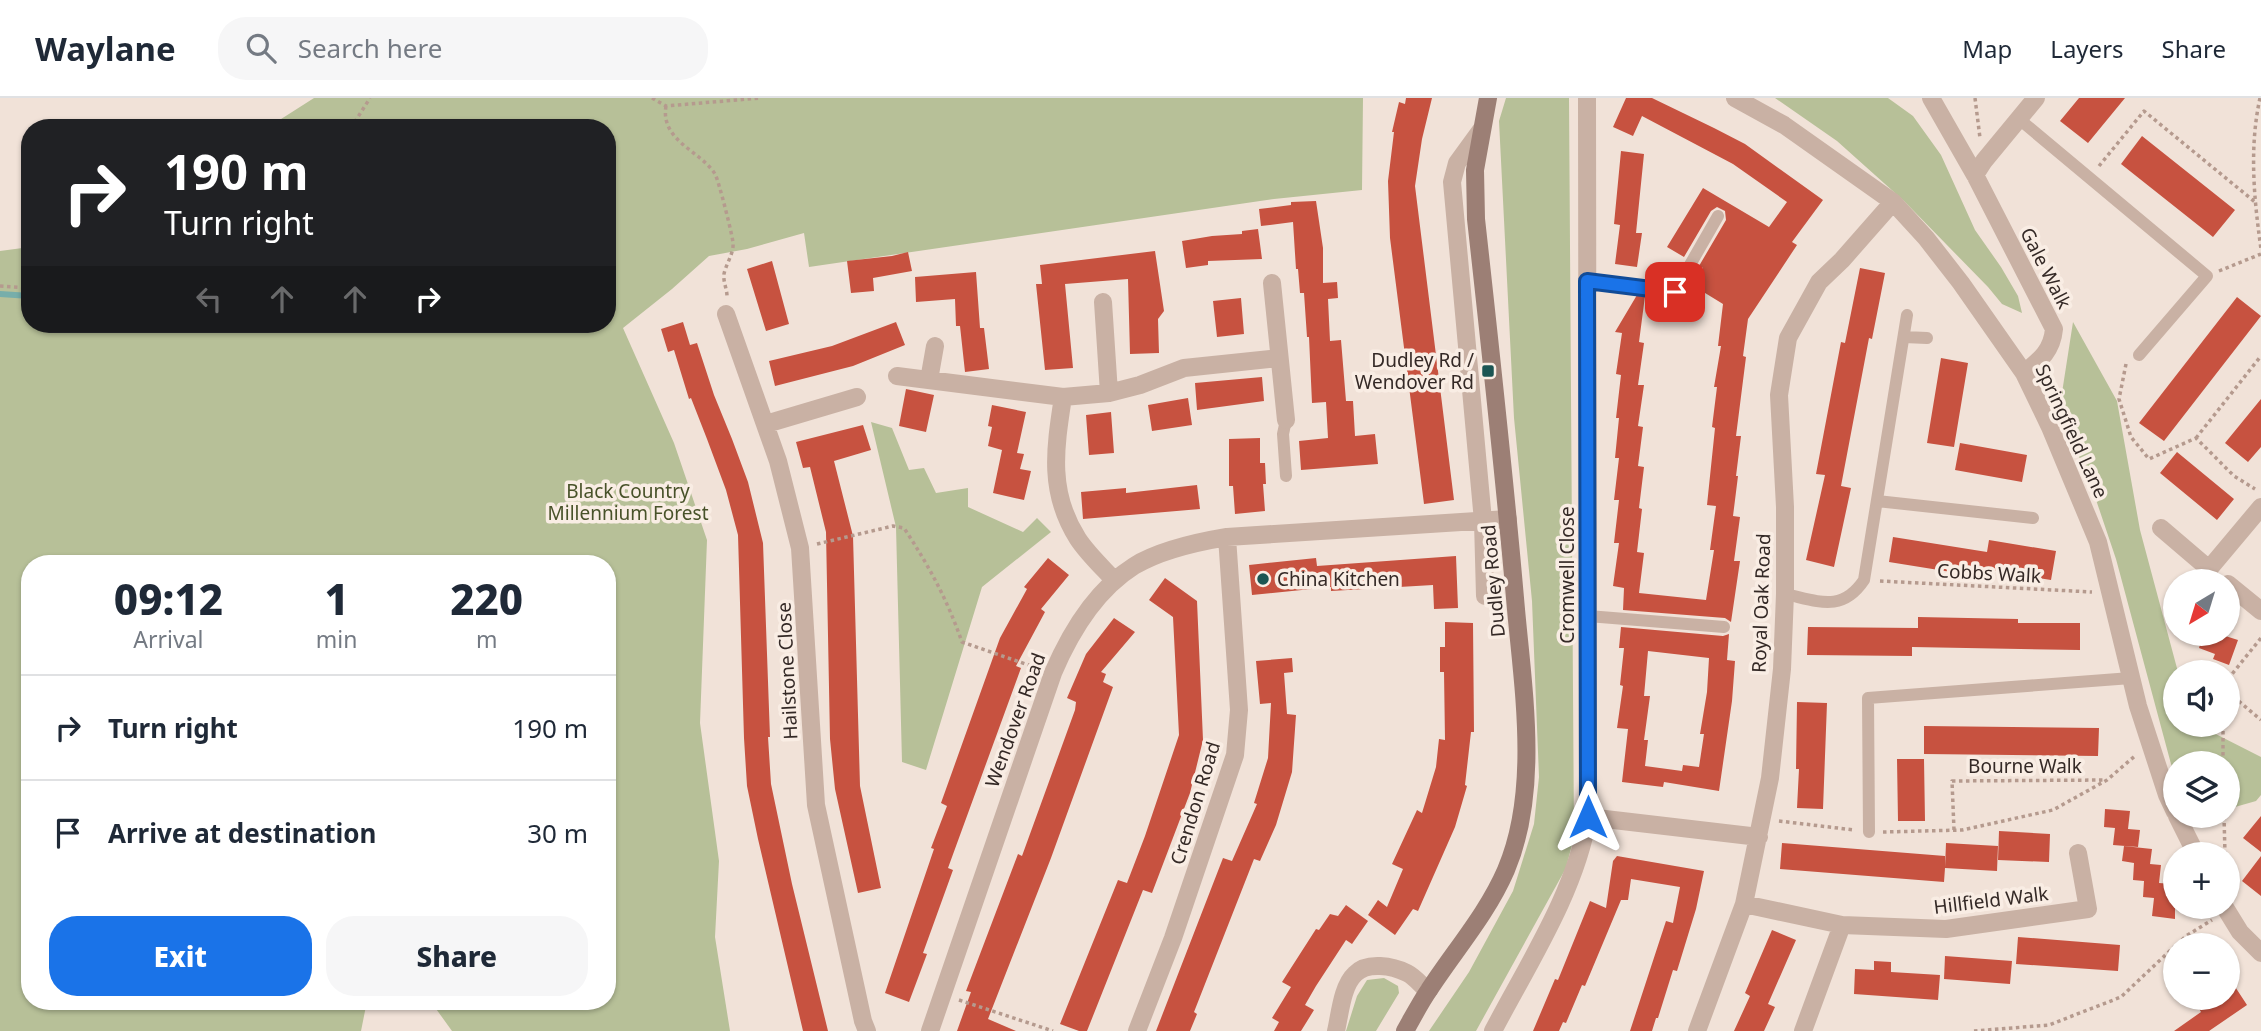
<!DOCTYPE html>
<html lang="en">
<head>
<meta charset="utf-8">
<style>
  :root { --surface:#fff; --page:#f6f6f7; --text:#1f2937; --muted:#747a83; --line:#e0e1e3; --accent:#1a73e8 }
  body { margin:0; font-family:"Noto Sans",sans-serif; background:var(--page); color:var(--text); height:100vh; display:flex; flex-direction:column; font-size:26px; white-space:nowrap }
  * { box-sizing:border-box; margin:0 }
  p { font-size:23px; color:var(--muted) }
  .icon { flex:none; width:38px; height:38px; fill:none; stroke:currentColor; stroke-width:2; stroke-linecap:round; stroke-linejoin:round }
  .map { position:relative; flex:1; overflow:hidden }
  .details { position:absolute; left:21px; top:457px; width:595px; height:455px; display:flex; flex-direction:column; background:var(--surface); border-radius:28px; box-shadow:0 2px 5px #0004 }
  .details>* { flex:none }
  .guide { position:absolute; left:21px; top:21px; width:595px; height:214px; border-radius:28px; box-shadow:0 2px 5px #0004; background:#202124; color:#fff; overflow:hidden }
  .needle { width:46px; rotate:218deg }
  .buttons { position:absolute; left:2163px; top:471px; display:grid; gap:14px }
  .buttons a { display:grid; place-items:center; width:77px; height:77px; border-radius:50%; background:var(--surface); box-shadow:0 2px 5px #0004; font-size:35px }
  .pin { position:absolute; display:grid; place-items:center; width:60px; height:60px; color:#fff; margin:-30px; border-radius:14px; box-shadow:0 4px 10px #0006 }
  .me { position:absolute; width:77px; margin:-38px; rotate:0deg; stroke-linejoin:round; filter:drop-shadow(0 0 5px #0008) }
  .turn { display:flex; align-items:center; gap:24px; height:147px; padding:0 28px; font-size:32px }
  .turn .icon { width:91px; height:91px; stroke-width:2.5 }
  .turn b { display:block; font-size:49px; line-height:60px }
  .lanes { display:flex; align-items:center; height:66px; padding:0 28px; background:#0003; justify-content:center; gap:35px; direction:ltr }
  .lanes .off { opacity:.35 }
  .eta { display:flex; justify-content:space-evenly; align-items:center; height:119px; text-align:center }
  .eta b { font-size:42px; font-weight:800; line-height:49px }
  .cta { display:flex; gap:14px; margin-top:auto; padding:14px 28px }
  .cta a { flex:1; height:80px; border-radius:28px; background:var(--accent); color:#fff; font-size:28px; font-weight:800; line-height:80px; text-align:center }
  .cta a+a { background:var(--page); color:var(--text) }
  ul { padding:0; list-style:none }
  li { display:flex; align-items:center; gap:21px; height:105px; padding:0 28px; border-top:2px solid var(--line) }
  li div { flex:1 }
  li b { display:block; font-size:26px }
  li em { font-style:normal }
  header { display:flex; align-items:center; gap:42px; box-sizing:border-box; height:98px; padding:0 35px; background:var(--surface); border-bottom:2px solid var(--line) }
  header strong { font-size:33px }
  nav { display:flex; gap:38px; margin-inline-start:auto; font-size:24px }
  .search { width:490px; height:63px; background:var(--page); display:flex; align-items:center; gap:18px; box-sizing:border-box; padding:0 24px; border-radius:28px; color:var(--muted); font-size:26px }
  .map>svg:first-child { display:block }
  .green { fill:#b7c098 }
  .lines { fill:none; stroke-linecap:round; stroke-linejoin:round }
  .stream { stroke:#77aeaa; stroke-width:6 }
  .building { fill:#c75240; fill-rule:evenodd }
  .path { stroke:#b59a8e; stroke-width:3.5; stroke-dasharray:3.5 3.5; stroke-linecap:butt }
  .lane { stroke:#c9b1a4; stroke-width:12 }
  .street { stroke:#c9b1a4; stroke-width:18 }
  .secondary { stroke:#9c7f75; stroke-width:18 }
  .route-casing { stroke:#114b97; stroke-width:18 }
  .route { stroke:#1a73e8; stroke-width:12 }
  .poi-dot { fill:#1b5553; stroke:#f9ede4; stroke-width:2.5 }
  .labels { text-anchor:middle; dominant-baseline:central; stroke-width:7; stroke-linejoin:round; paint-order:stroke }
  .street-label { font-size:19px; fill:#342926; stroke:#f9ede4 }
  .poi-label { font-size:19px; fill:#342926; stroke:#f9ede4; text-anchor:end }
  .park-label { font-size:19px; fill:#485229; stroke:#f9ede4 }
</style>
</head>
<body>
<header>
<strong>Waylane</strong>
<div class="search"><svg class="icon" aria-label="search" viewBox="0 0 24 24"><circle cx="10" cy="10" r="6"/><path d="M15 15l6 6"/></svg>Search here</div>
<nav><a>Map</a><a>Layers</a><a>Share</a></nav>
</header>
<div class="map">
<svg width="2261" height="933" viewBox="0 0 2261 933">
  <rect width="100%" height="100%" fill="#f1e2d8"/>
  <path class="green" d="M 314,0 L 1363,0 L 1362,92 L 1274,101 L 809,169 L 804,135 L 747,151 L 709,158 L 672,191 L 623,230 L 674,345 L 707,442 L 700,625 L 719,763 L 715,839 L 730,933 L 452,933 L 434,908 L 399,903 L 607,903 L 607,466 L 30,466 L 30,903 L 367,903 L 361,933 L 0,933 L 0,153 L 30,149 L 30,226 L 607,226 L 607,30 L 267,30 Z
    M 1506,0 L 1569,0 L 1574,739 L 1566,770 L 1476,933 L 1429,933 L 1469,874 L 1513,793 L 1534,726 L 1539,679 L 1532,503 L 1514,320 L 1499,23 Z
    M 1775,0 L 1888,0 L 1913,18 L 1941,57 L 1975,132 L 2001,169 L 2018,198 L 2022,215 L 2002,206 L 1988,189 L 1904,103 L 1837,43 Z
    M 2073,224 L 2117,303 L 2140,432 L 2178,574 L 2175,574 L 2175,626 L 2198,627 L 2261,659 L 2261,697 L 2256,703 L 2228,711 L 2228,665 L 2175,665 L 2175,676 L 2171,666 L 2116,461 L 2089,381 L 2059,314 Z
    M 871,324 L 892,330 L 909,372 L 924,370 L 936,395 L 968,390 L 968,409 L 1023,434 L 1037,420 L 1051,434 L 982,489 L 926,672 L 902,664 L 896,429 Z
    M 1384,880 L 1398,888 L 1399,895 L 1376,933 L 1346,933 L 1357,898 L 1367,882 Z"/>
  <g class="lines">
    <path class="stream" d="M 0,196 L 30,198"/>
  </g>
  <path class="building" d="M 1406,0 L 1432,0 L 1422,41 L 1415,88 L 1454,402 L 1424,406 L 1390,140 L 1388,83 L 1394,34 L 1392,34 L 1399,4 L 1405,6 Z
    M 1626,0 L 1652,0 L 1714,30 L 1745,46 L 1823,102 L 1792,144 L 1797,147 L 1748,221 L 1743,258 L 1746,259 L 1736,338 L 1741,338 L 1736,378 L 1738,378 L 1733,418 L 1740,419 L 1734,463 L 1740,463 L 1731,524 L 1725,520 L 1623,512 L 1624,490 L 1613,488 L 1619,445 L 1614,445 L 1619,402 L 1614,402 L 1619,360 L 1615,360 L 1619,320 L 1616,320 L 1621,277 L 1616,276 L 1622,235 L 1615,234 L 1637,197 L 1645,198 L 1639,244 L 1644,245 L 1638,287 L 1644,287 L 1638,328 L 1643,329 L 1638,368 L 1644,369 L 1639,410 L 1642,411 L 1637,454 L 1644,455 L 1639,495 L 1706,502 L 1714,452 L 1710,452 L 1716,408 L 1707,407 L 1715,330 L 1712,329 L 1717,289 L 1714,289 L 1721,248 L 1718,248 L 1723,206 L 1692,187 L 1703,170 L 1699,168 L 1726,122 L 1725,113 L 1717,109 L 1711,113 L 1684,159 L 1667,149 L 1703,90 L 1769,129 L 1787,104 L 1733,66 L 1642,18 L 1633,38 L 1613,29 Z
    M 2079,0 L 2125,0 L 2088,45 L 2060,23 Z
    M 2142,38 L 2235,112 L 2213,139 L 2121,66 Z
    M 1621,53 L 1644,56 L 1636,135 L 1642,135 L 1637,169 L 1615,166 L 1620,127 L 1614,126 Z
    M 1316,103 L 1323,150 L 1323,185 L 1337,184 L 1338,200 L 1328,201 L 1330,243 L 1341,242 L 1346,303 L 1353,303 L 1355,338 L 1375,336 L 1378,366 L 1301,372 L 1299,343 L 1328,340 L 1326,304 L 1312,305 L 1309,239 L 1307,239 L 1304,195 L 1300,195 L 1298,171 L 1296,171 L 1293,124 L 1261,128 L 1259,111 L 1291,107 L 1291,104 Z
    M 1258,131 L 1262,161 L 1208,163 L 1208,167 L 1186,170 L 1182,143 L 1212,138 L 1242,136 L 1242,133 Z
    M 1155,153 L 1164,213 L 1158,221 L 1159,255 L 1130,256 L 1128,181 L 1065,186 L 1073,270 L 1045,272 L 1036,186 L 1042,186 L 1040,167 Z
    M 908,154 L 912,173 L 873,180 L 874,193 L 851,195 L 847,163 L 892,158 Z
    M 772,163 L 789,226 L 766,233 L 747,171 Z
    M 1860,170 L 1885,175 L 1872,241 L 1869,240 L 1841,388 L 1851,390 L 1834,469 L 1806,462 L 1825,377 L 1816,376 L 1841,244 L 1845,245 Z
    M 976,174 L 980,230 L 984,230 L 989,271 L 965,274 L 960,228 L 956,228 L 955,201 L 916,204 L 915,179 Z
    M 2237,199 L 2261,218 L 2164,343 L 2139,325 Z
    M 1241,200 L 1244,236 L 1217,239 L 1213,203 Z
    M 683,224 L 690,247 L 697,245 L 714,297 L 732,341 L 748,384 L 763,445 L 770,639 L 768,639 L 771,686 L 792,786 L 828,933 L 803,933 L 758,741 L 747,688 L 744,640 L 738,437 L 726,392 L 707,341 L 691,300 L 689,301 L 674,252 L 668,254 L 661,231 Z
    M 896,224 L 905,247 L 853,268 L 775,288 L 769,263 L 832,248 Z
    M 1941,260 L 1968,265 L 1954,349 L 1927,345 Z
    M 1262,279 L 1264,303 L 1197,312 L 1195,285 Z
    M 906,291 L 934,297 L 926,334 L 899,328 Z
    M 1188,300 L 1192,327 L 1152,333 L 1148,307 Z
    M 2261,301 L 2261,349 L 2248,364 L 2225,345 Z
    M 992,307 L 1026,314 L 1017,355 L 1024,356 L 1020,371 L 1031,373 L 1024,402 L 993,395 L 1002,352 L 988,348 L 992,329 L 988,328 Z
    M 1111,314 L 1114,355 L 1089,357 L 1086,317 Z
    M 863,327 L 871,352 L 834,363 L 853,438 L 860,688 L 881,790 L 858,795 L 835,691 L 830,641 L 826,434 L 810,369 L 803,370 L 796,344 Z
    M 1260,340 L 1260,365 L 1265,365 L 1266,386 L 1263,386 L 1265,413 L 1235,416 L 1233,388 L 1229,388 L 1229,341 Z
    M 1960,345 L 2027,357 L 2022,384 L 1955,372 Z
    M 2177,354 L 2234,401 L 2217,422 L 2160,375 Z
    M 1197,387 L 1200,411 L 1083,421 L 1081,394 L 1126,390 L 1126,395 Z
    M 1893,439 L 1987,454 L 1989,442 L 2056,453 L 2051,482 L 1978,470 L 1976,478 L 1889,464 Z
    M 1456,458 L 1458,510 L 1434,511 L 1433,487 L 1331,493 L 1331,489 L 1252,497 L 1249,467 L 1316,460 L 1317,468 Z
    M 1048,460 L 1069,477 L 1041,511 L 1045,514 L 1016,568 L 1021,570 L 948,770 L 953,772 L 923,855 L 927,856 L 909,904 L 885,895 L 934,751 L 931,750 L 947,708 L 941,705 L 1000,540 L 1027,491 L 1024,489 Z
    M 1165,480 L 1197,503 L 1203,642 L 1190,695 L 1152,795 L 1143,792 L 1087,933 L 1079,933 L 1060,926 L 1118,782 L 1127,785 L 1145,738 L 1179,637 L 1173,519 L 1149,502 Z
    M 1918,519 L 2018,521 L 2018,525 L 2080,525 L 2080,552 L 1912,549 L 1912,558 L 1807,557 L 1808,529 L 1918,530 Z
    M 1114,520 L 1135,534 L 1101,574 L 1106,576 L 1103,584 L 1113,589 L 1051,760 L 988,921 L 1016,933 L 957,933 L 971,894 L 966,893 L 1018,756 L 1022,758 L 1075,612 L 1076,604 L 1067,600 L 1086,556 Z
    M 1445,524 L 1473,525 L 1474,634 L 1471,634 L 1465,687 L 1467,688 L 1455,729 L 1418,813 L 1413,811 L 1395,837 L 1368,817 L 1378,802 L 1387,809 L 1403,771 L 1392,766 L 1417,712 L 1422,715 L 1436,669 L 1439,641 L 1445,642 L 1444,574 L 1440,574 L 1440,549 L 1445,549 Z
    M 1621,529 L 1723,538 L 1729,536 L 1727,562 L 1735,563 L 1732,603 L 1719,693 L 1664,684 L 1663,689 L 1622,684 L 1628,631 L 1617,630 L 1623,588 L 1620,587 L 1624,550 L 1619,550 ZM 1648,553 L 1709,560 L 1707,594 L 1700,636 L 1704,636 L 1699,669 L 1683,667 L 1682,673 L 1645,668 L 1648,642 L 1644,642 L 1650,598 L 1644,598 Z
    M 2203,536 L 2219,536 L 2238,542 L 2229,567 L 2213,561 L 2215,556 L 2199,550 Z
    M 1292,560 L 1293,574 L 1284,575 L 1287,616 L 1296,617 L 1292,674 L 1276,727 L 1260,763 L 1254,761 L 1194,914 L 1197,916 L 1190,933 L 1156,933 L 1223,760 L 1232,763 L 1257,706 L 1254,705 L 1268,660 L 1271,605 L 1260,606 L 1256,563 Z
    M 1797,604 L 1827,605 L 1823,711 L 1797,710 L 1799,671 L 1796,671 Z
    M 1924,628 L 2099,630 L 2098,658 L 1924,656 Z
    M 1897,661 L 1924,661 L 1925,723 L 1898,723 Z
    M 2105,711 L 2130,713 L 2128,731 L 2140,732 L 2138,749 L 2113,747 L 2115,730 L 2104,729 Z
    M 2261,718 L 2261,754 L 2243,740 Z
    M 1999,733 L 2050,736 L 2049,764 L 1998,762 Z
    M 1782,745 L 1945,758 L 1945,769 L 1946,745 L 1998,748 L 1997,773 L 1945,770 L 1944,784 L 1780,771 Z
    M 2124,748 L 2152,751 L 2150,766 L 2161,767 L 2159,785 L 2172,786 L 2171,802 L 2175,802 L 2175,821 L 2152,818 L 2154,800 L 2143,799 L 2144,783 L 2133,782 L 2134,765 L 2122,763 Z
    M 1617,758 L 1704,773 L 1696,811 L 1677,873 L 1673,872 L 1658,920 L 1656,920 L 1652,933 L 1630,933 L 1666,823 L 1673,825 L 1680,789 L 1631,781 L 1628,802 L 1621,802 L 1585,888 L 1582,887 L 1566,925 L 1563,924 L 1559,933 L 1533,933 L 1555,881 L 1558,882 L 1590,803 L 1606,810 L 1613,763 Z
    M 2261,758 L 2261,798 L 2242,783 Z
    M 1346,807 L 1368,823 L 1352,846 L 1346,842 L 1316,888 L 1305,907 L 1314,912 L 1301,933 L 1274,933 L 1279,924 L 1272,920 L 1291,889 L 1282,884 L 1316,831 L 1319,832 L 1330,816 L 1338,818 Z
    M 1772,832 L 1796,842 L 1768,906 L 1775,909 L 1764,933 L 1734,933 L 1750,898 L 1745,895 Z
    M 2018,839 L 2120,847 L 2118,873 L 2016,866 Z
    M 1945,858 L 2012,863 L 2010,886 L 1944,881 Z
    M 1874,863 L 1891,864 L 1891,874 L 1940,877 L 1938,902 L 1854,896 L 1855,871 L 1874,872 Z
    M 2228,878 L 2247,907 L 2209,933 L 2174,933 L 2201,914 L 2197,907 L 2208,900 L 2228,900 Z"/>
  <g class="lines">
    <path class="path" d="M 652,0 L 666,8 L 760,0
      M 1975,0 L 1980,40
      M 2260,0 C 2249,50 2254,101 2261,151
      M 666,8 C 660,43 701,53 715,76 C 718,80 733,139 733,145 C 734,155 726,166 724,176 C 723,184 727,191 727,198
      M 351,30 L 370,0
      M 2099,68 L 2144,13 L 2255,104
      M 2219,173 L 2261,156
      M 0,188 L 30,190
      M 2126,266 L 2119,301 L 2131,339 L 2149,361 L 2196,340 L 2234,378 L 2255,391
      M 2196,340 L 2261,258
      M 817,446 L 893,428 L 904,430 C 929,468 947,501 962,544 L 1037,570
      M 1880,483 L 2092,494
      M 2228,581 L 2261,540
      M 2228,594 L 2261,622
      M 2223,626 L 2223,665
      M 2224,718 L 2225,756
      M 1779,723 L 1854,732
      M 1954,732 L 1952,683 L 2106,682
      M 1883,734 L 1962,732 L 2053,712 L 2107,682 L 2136,657
      M 2177,847 L 2186,838 L 2212,822
      M 959,902 L 1053,933
      M 1974,933 L 2049,927 L 2121,899 L 2175,848"/>
    <path class="lane" d="M 2019,21 L 2207,178 L 2139,257
      M 1587,183 L 1675,193 L 1718,118
      M 1904,239 L 1927,240
      M 1286,378 L 1283,336 L 1286,322
      M 1877,403 L 2033,420
      M 1785,496 C 1818,503 1842,515 1864,482 L 1907,217
      M 1588,518 L 1724,529
      M 1869,734 L 1868,600 L 2131,580"/>
    <path class="street" d="M 1735,0 L 1784,27 L 1893,104 L 1926,140 L 1961,185 L 2024,275 L 2050,329 L 2098,444 L 2138,608 L 2167,697 L 2175,714
      M 1931,0 L 1975,77 L 2054,231 C 2052,253 2040,262 2024,275
      M 1481,32 L 1457,65 L 1452,84 L 1483,423 L 1485,498
      M 1975,77 L 1984,63 L 2036,0
      M 1272,185 L 1286,322
      M 1103,204 L 1109,295
      M 726,216 L 778,363 L 800,450 L 816,707 L 863,923 L 867,933
      M 897,278 L 1063,299
      M 929,282 L 935,248
      M 766,326 L 857,299
      M 2161,430 L 2209,471 L 2261,409
      M 1114,482 C 1102,469 1088,456 1078,441 C 1048,394 1055,351 1063,299 L 1109,295 L 1140,287 L 1184,270 L 1279,260
      M 2228,486 L 2261,513
      M 2177,718 L 2196,756
      M 1588,719 L 1759,739
      M 1744,806 L 1842,827 L 1946,831 L 2088,811 L 2078,755
      M 2224,808 L 2240,834 L 2261,855
      M 930,933 L 1053,575 C 1070,535 1096,492 1134,468 C 1160,452 1197,444 1227,439 L 1508,421
      M 1137,933 L 1173,840 L 1235,657 L 1239,612 L 1227,439
      M 1336,933 C 1340,916 1342,888 1355,876 C 1367,863 1393,868 1407,875 C 1415,879 1421,887 1428,893
      M 1493,933 C 1528,866 1576,793 1588,719 L 1587,0
      M 1697,933 L 1744,806 L 1770,680 L 1782,571 L 1785,496 L 1785,409 L 1779,297 L 1788,240 L 1819,184 L 1842,162 L 1893,104
      M 1803,933 L 1842,827"/>
    <path class="secondary" d="M 1405,933 C 1413,919 1420,905 1429,892 C 1455,852 1487,816 1506,772 C 1541,690 1522,585 1515,500 C 1504,373 1490,247 1476,121 L 1475,72 L 1488,0"/>
  </g>
  <g class="lines">
    <defs>
      <path id="route" d="M 1588,719 L 1587,183 L 1675,194"/>
    </defs>
    <use href="#route" class="route-casing"/>
    <use href="#route" class="route"/>
  </g>
  <g class="poi-dot">
    <rect x="1481" y="266" width="14" height="14" rx="3.5"/>
    <circle cx="1263" cy="481" r="7"/>
  </g>
  <g class="labels">
    <g class="street-label">
      <text transform="translate(2046 170) rotate(63)">Gale Walk</text>
      <text transform="translate(2072 333) rotate(65)">Springfield Lane</text>
      <text transform="translate(1989 475) rotate(3)">Cobbs Walk</text>
      <text transform="translate(1567 477) rotate(-90)">Cromwell Close</text>
      <text transform="translate(1493 483) rotate(-95)">Dudley Road</text>
      <text transform="translate(1761 505) rotate(-88)">Royal Oak Road</text>
      <text transform="translate(787 573) rotate(-93)">Hailstone Close</text>
      <text transform="translate(1015 622) rotate(-70)">Wendover Road</text>
      <text x="2025" y="668">Bourne Walk</text>
      <text transform="translate(1195 705) rotate(-73)">Crendon Road</text>
      <text transform="translate(1991 802) rotate(-7)">Hillfield Walk</text>
    </g>
    <g class="poi-label">
      <text x="1474" y="262">Dudley Rd /<tspan x="1474" dy="22">Wendover Rd</tspan></text>
      <text x="1277" y="481" text-anchor="start">China Kitchen</text>
    </g>
    <g class="park-label">
      <text x="628" y="393">Black Country<tspan x="628" dy="22">Millennium Forest</tspan></text>
    </g>
  </g>
</svg>
<div class="buttons">
<a><svg class="needle" viewBox="-14 -14 28 28"><path d="M0-13l5 13h-10z" fill="#e53935"/><path d="M0 13l5-13h-10z" fill="#747a83"/></svg></a>
<a><svg class="icon" aria-label="sound" viewBox="0 0 24 24"><path d="M4 9h4l5-4v14l-5-4H4zM17 9q2 3 0 6"/></svg></a>
<a><svg class="icon" aria-label="layers" viewBox="0 0 24 24"><path d="M12 4l9 5-9 5-9-5zM3 14l9 5 9-5"/></svg></a>
<a>+</a>
<a>−</a>
</div>
<div class="pin" style="left:1675px;top:194px;background:#d93025"><svg class="icon" aria-label="arrive" viewBox="0 0 24 24"><path d="M6 21V4h12l-3 4 3 4H6"/></svg></div>
<svg class="me" style="left:1588px;top:719px" viewBox="-20 -20 40 40"><path d="M0-17L14 15 0 8-14 15z" fill="#1a73e8" stroke="#fff" stroke-width="4"/></svg>
<div class="guide">
<div class="turn"><svg class="icon" aria-label="right" viewBox="0 0 24 24"><path d="M7 20v-9h11M14 6l5 5-5 5"/></svg><div><b>190 m</b>Turn right</div></div>
<div class="lanes"><svg class="icon off" aria-label="left" viewBox="0 0 24 24"><path d="M17 20v-9H6M10 6l-5 5 5 5"/></svg><svg class="icon off" aria-label="ahead" viewBox="0 0 24 24"><path d="M12 20V5M6 11l6-6 6 6"/></svg><svg class="icon off" aria-label="ahead" viewBox="0 0 24 24"><path d="M12 20V5M6 11l6-6 6 6"/></svg><svg class="icon" aria-label="right" viewBox="0 0 24 24"><path d="M7 20v-9h11M14 6l5 5-5 5"/></svg></div>
</div>
<section class="details">
<div class="eta">
<div><b>09:12</b><p>Arrival</p></div>
<div><b>1</b><p>min</p></div>
<div><b>220</b><p>m</p></div>
</div>
<ul>
<li><svg class="icon" aria-label="right" viewBox="0 0 24 24"><path d="M7 20v-9h11M14 6l5 5-5 5"/></svg><div><b>Turn right</b></div><em>190 m</em></li>
<li><svg class="icon" aria-label="arrive" viewBox="0 0 24 24"><path d="M6 21V4h12l-3 4 3 4H6"/></svg><div><b>Arrive at destination</b></div><em>30 m</em></li>
</ul>
<div class="cta"><a>Exit</a><a>Share</a></div>
</section>
</div>
</body>
</html>
